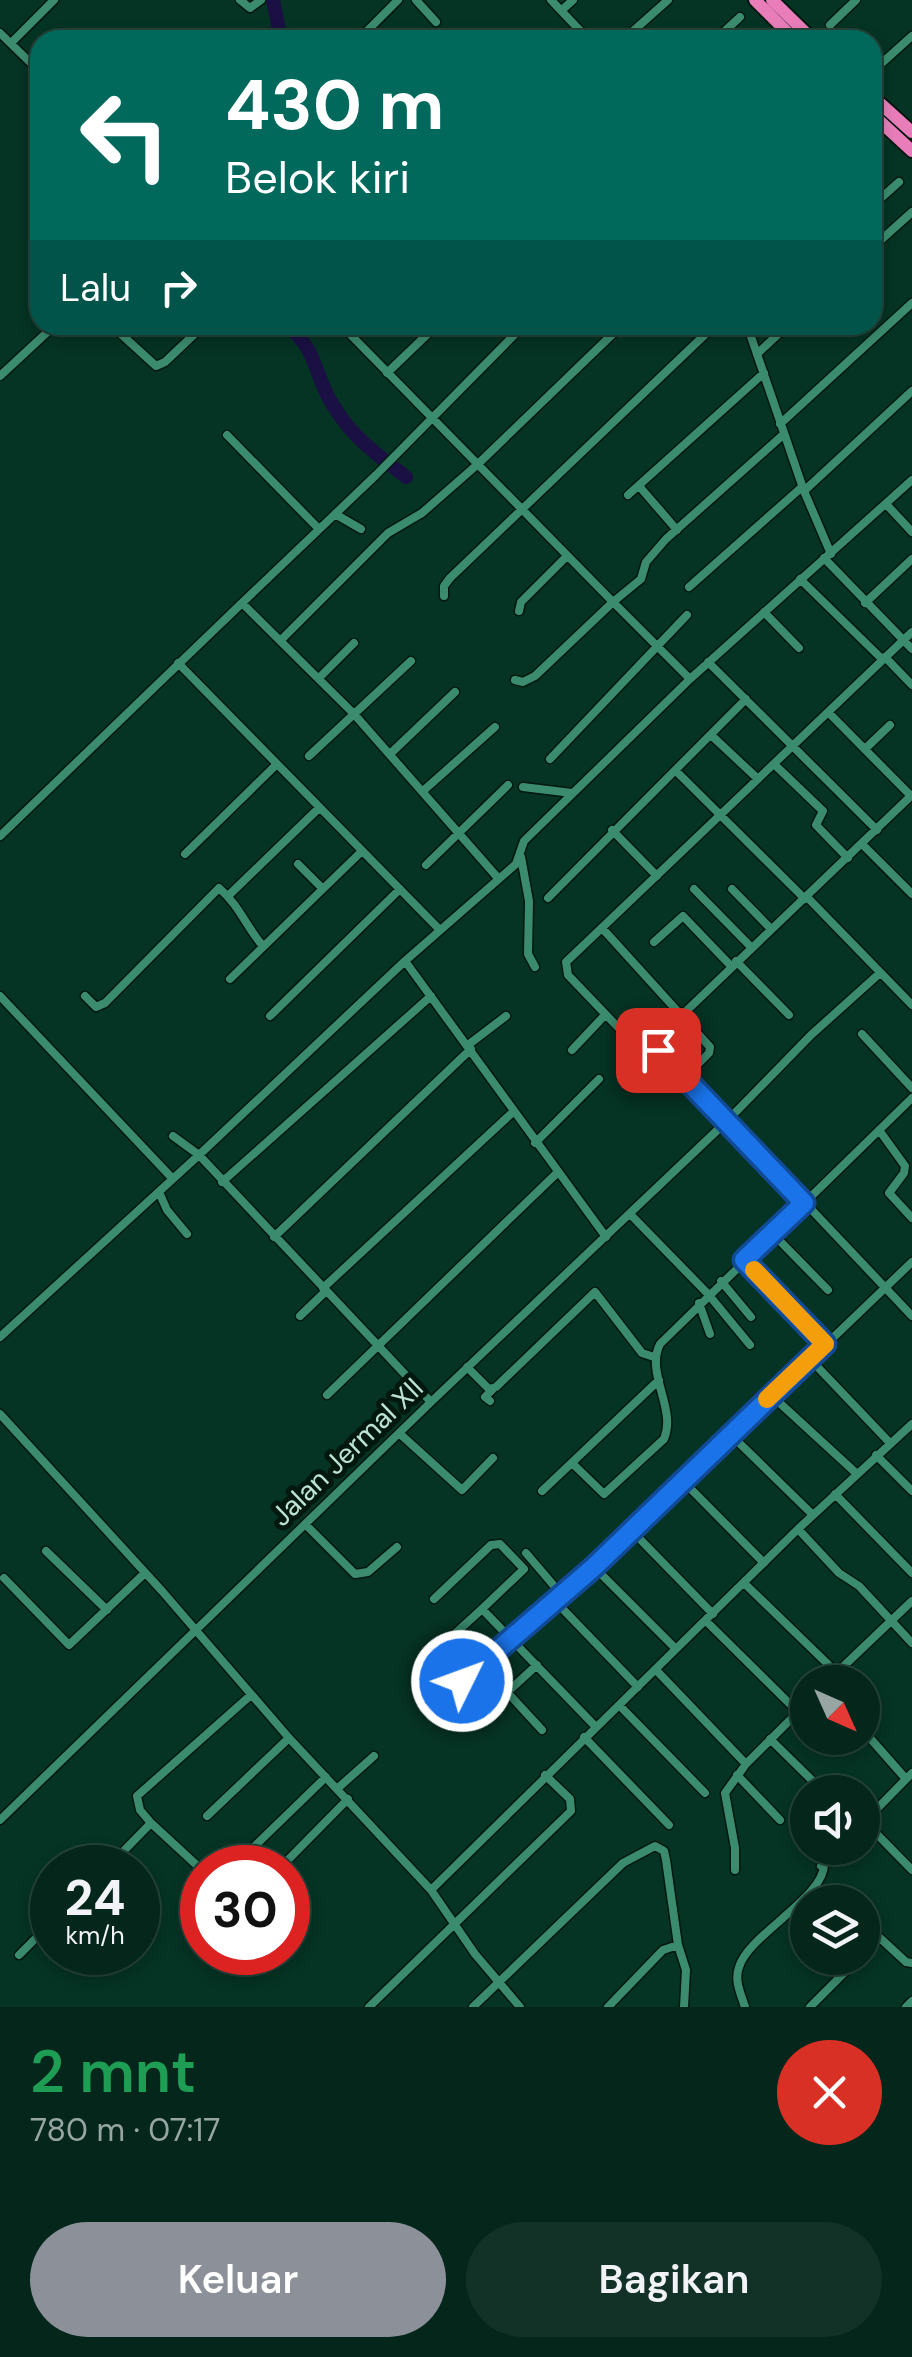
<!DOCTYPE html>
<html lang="id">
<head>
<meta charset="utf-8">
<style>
  :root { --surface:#04261b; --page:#123228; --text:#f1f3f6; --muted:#97a5a3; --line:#25433a; --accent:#8c9099 }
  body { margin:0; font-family:"DM Sans",sans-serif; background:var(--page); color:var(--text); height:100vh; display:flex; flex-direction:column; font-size:38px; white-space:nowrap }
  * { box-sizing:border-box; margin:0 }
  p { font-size:32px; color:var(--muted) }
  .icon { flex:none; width:55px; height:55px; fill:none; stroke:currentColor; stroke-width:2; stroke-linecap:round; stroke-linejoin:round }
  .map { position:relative; height:2007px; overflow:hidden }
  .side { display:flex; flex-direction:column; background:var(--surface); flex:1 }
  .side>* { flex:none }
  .hud { position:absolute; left:30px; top:30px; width:852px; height:305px; border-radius:30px; box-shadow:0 5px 15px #0003,0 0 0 2px var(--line); background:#00695c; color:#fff; overflow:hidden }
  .needle { width:65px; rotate:135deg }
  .tools { position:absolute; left:790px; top:1665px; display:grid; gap:20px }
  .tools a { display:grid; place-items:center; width:90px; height:90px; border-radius:50%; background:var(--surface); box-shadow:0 5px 15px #0003,0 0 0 2px var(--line); font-size:50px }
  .speed { position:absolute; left:30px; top:1845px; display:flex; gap:20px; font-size:50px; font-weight:700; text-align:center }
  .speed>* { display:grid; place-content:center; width:130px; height:130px; border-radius:50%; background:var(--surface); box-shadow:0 5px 15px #0003,0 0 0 2px var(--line); line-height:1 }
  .speed small { font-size:25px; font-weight:400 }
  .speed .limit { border:15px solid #d22; background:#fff; color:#111 }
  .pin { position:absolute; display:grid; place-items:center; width:85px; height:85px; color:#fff; margin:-42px; border-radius:20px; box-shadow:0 5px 15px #0006 }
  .me { position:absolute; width:110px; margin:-55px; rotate:48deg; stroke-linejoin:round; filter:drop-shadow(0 0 8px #0008) }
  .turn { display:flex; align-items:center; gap:35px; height:210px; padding:0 30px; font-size:45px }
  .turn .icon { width:130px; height:130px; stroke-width:2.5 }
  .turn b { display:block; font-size:70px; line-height:85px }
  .then { display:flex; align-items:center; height:95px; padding:0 30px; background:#0003; gap:20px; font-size:38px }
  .round { display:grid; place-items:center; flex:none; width:105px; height:105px; border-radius:52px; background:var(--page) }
  .summary { display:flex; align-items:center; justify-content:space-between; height:170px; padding:0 30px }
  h1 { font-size:60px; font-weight:600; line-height:75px; color:#1e9e55 }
  .primary-button { display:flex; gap:20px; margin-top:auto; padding:20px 30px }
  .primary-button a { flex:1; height:115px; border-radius:60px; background:var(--accent); color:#fff; font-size:40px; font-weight:600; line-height:115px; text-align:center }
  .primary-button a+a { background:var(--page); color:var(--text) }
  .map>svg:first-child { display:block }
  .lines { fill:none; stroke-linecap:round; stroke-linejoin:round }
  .river { stroke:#1b1043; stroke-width:14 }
  .street-casing { stroke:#01180f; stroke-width:11 }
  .highway-casing { stroke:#01180f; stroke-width:16 }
  .street { stroke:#3b8c6f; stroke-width:8 }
  .highway { stroke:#e87dba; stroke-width:12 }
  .route-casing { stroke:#114b97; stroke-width:25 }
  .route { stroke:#1a73e8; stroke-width:18 }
  .slow { stroke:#f59e0b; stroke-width:18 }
  .labels { text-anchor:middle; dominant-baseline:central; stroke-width:10; stroke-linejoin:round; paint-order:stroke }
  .street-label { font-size:28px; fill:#bde3d2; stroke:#01180f }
</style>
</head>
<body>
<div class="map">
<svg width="912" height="2007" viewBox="0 0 912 2007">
  <rect width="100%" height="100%" fill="#053324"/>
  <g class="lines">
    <path class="river" d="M 273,0 L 281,40
      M 295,325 L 294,332 C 315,350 316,376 330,400 C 351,437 373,451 406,477"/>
    <defs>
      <path id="street" d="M 240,0 L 250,8 L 261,0
        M 416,0 L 436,22
        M 551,0 L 589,40
        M 562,10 L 573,0
        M 830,25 L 856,0
        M 371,27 L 383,40
        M 0,33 L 40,72
        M 269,33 L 274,40
        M 358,40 L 398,0
        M 393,40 L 397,36
        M 623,40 L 668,0
        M 715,40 L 740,17
        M 11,43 L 54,0
        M 883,62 L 912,36
        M 872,206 L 899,182
        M 872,248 L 912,212
        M 111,325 L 156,366 L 165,362 L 204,325
        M 341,325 L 613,602 L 535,676 L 523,682 L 515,680
        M 747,325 L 804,491 L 831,554
        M 757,354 L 788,325
        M 387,373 L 437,325
        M 0,376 L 55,325
        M 780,424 L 912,303
        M 227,435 L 318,528
        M 639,486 L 677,530
        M 804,491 L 912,391
        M 628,495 L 764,373
        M 886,504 L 912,532
        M 335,514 L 361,529
        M 824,558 L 912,649
        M 800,579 L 883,660
        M 689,587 L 802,487
        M 444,596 L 444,586 L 450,578 L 715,325
        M 865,603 L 912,559
        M 519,611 L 521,602 L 567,556
        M 764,612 L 799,648
        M 281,640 L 388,533 L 422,513 L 478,464 L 622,325
        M 885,657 L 912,685
        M 708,662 L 877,830
        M 178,663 L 440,930
        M 319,678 L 354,643
        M 690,679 L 613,602 L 641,579 L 646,562 L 666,539 L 784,434
        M 828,712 L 911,796
        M 711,735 L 758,779
        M 865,749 L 890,725
        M 390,754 L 455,692
        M 309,756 L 411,661
        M 550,759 L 687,615
        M 774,764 L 823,811 L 816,825 L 848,858
        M 676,771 L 805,899
        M 523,787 L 572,793
        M 423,791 L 495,727
        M 912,795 L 657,1039 L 656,1045 L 912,1316
        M 612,830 L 657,876
        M 0,836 L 242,603
        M 862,844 L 912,894
        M 185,854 L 277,764
        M 521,857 L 529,901 L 528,954 L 535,967
        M 298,864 L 323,889
        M 426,865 L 508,785
        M 498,878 L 354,714 L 242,603 L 376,475 L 524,325
        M 694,889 L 751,947
        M 732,889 L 771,929
        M 228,896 L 319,808
        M 807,897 L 912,1005
        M 548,898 L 746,699
        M 602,928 L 710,1047 L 709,1053 L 686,1076
        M 654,942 L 683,916 L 731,966
        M 405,961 L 199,1155 L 431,1402
        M 736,961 L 789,1015
        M 230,979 L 362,851
        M 0,996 L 172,1178
        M 85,996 L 96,1007 L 105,1003 L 219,888 C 239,905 247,928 263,946
        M 270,1016 L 400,889
        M 862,1034 L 912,1088
        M 657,1039 L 634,1044 L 568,975 L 566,962 L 912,632
        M 468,1045 L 506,1016
        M 572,1050 L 605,1015
        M 879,1130 L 905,1166 L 904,1173 L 889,1193 L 912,1218
        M 535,1143 L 599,1079
        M 222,1182 L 431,996
        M 159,1192 L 167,1210 L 187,1234
        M 630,1214 L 708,1294 L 750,1345
        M 772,1233 L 828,1290
        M 274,1237 L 471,1049
        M 606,1237 L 405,961 L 516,864 L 524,841 L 690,679 L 912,480
        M 744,1260 L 825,1344
        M 721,1281 L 751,1317
        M 323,1288 L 514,1111
        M 699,1303 L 710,1334
        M 300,1316 L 326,1291
        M 0,1337 L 199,1155 L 173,1136
        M 809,1358 L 890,1443
        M 467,1367 L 489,1389 L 496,1387 L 595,1292 L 642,1353 L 654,1357
        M 327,1395 L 557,1173
        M 771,1395 L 856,1473
        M 490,1401 L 485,1397 L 493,1389
        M 0,1414 L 162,1591 L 289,1738 L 431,1890 L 475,1954 L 520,2007
        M 399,1433 L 462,1490 L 493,1458
        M 730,1434 L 813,1515
        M 876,1455 L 912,1491
        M 572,1463 L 604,1494 L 664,1439 C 677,1409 645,1373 660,1344 L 912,1098
        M 683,1481 L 764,1563
        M 542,1491 L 659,1380
        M 835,1494 L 912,1573
        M 305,1524 L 355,1574 L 368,1572 L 397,1547
        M 798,1529 L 839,1573 L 859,1586 L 912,1643
        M 632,1531 L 713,1614
        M 46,1551 L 107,1610
        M 526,1553 L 561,1594
        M 594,1567 L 676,1649
        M 4,1578 L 69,1645 L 145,1573
        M 744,1583 L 837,1673
        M 434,1599 L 491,1545 L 500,1544 L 524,1569 L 482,1609 L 595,1726
        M 555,1601 L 638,1687
        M 706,1621 L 798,1712
        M 437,1650 L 482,1609
        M 481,1664 L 542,1730
        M 657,1671 L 746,1764
        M 462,1681 L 594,1567 L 912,1262
        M 827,1682 L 912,1601
        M 619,1705 L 705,1793
        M 490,1708 L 537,1665
        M 862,1729 L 906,1779
        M 584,1737 L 669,1825
        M 770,1739 L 824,1792
        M 737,1775 L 780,1820
        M 338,1788 L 374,1756
        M 207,1816 L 289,1738
        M 0,1820 L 431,1402 L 727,1121 L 811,1035 L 880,973
        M 865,1822 L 912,1870
        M 151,1823 L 202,1870
        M 862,1824 L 912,1773
        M 821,1866 L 839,1848
        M 107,1868 L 151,1823 L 140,1810 L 137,1796 L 251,1695
        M 232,1868 L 326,1777
        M 280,1868 L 348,1799
        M 735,1870 L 735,1848 L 725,1793 L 746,1764 L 808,1702
        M 431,1890 L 798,1529 L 912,1424
        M 862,1953 L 880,1938 L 906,1962 L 912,1963
        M 19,1955 L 52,1922
        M 369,2007 L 571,1811 L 570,1799 L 545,1775
        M 473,2007 L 623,1863 L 655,1846 L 664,1851 L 666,1860 L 678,1945 L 686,1970 L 684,2007
        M 608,2007 L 663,1950 L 678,1945
        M 745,2007 C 741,1994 734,1981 739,1967 C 749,1934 826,1897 824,1863
        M 810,2007 L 859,1958
        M 906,2007 L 912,2001"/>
      <path id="highway" d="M 755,0 L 795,40
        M 772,0 L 813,40
        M 872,96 L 912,132
        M 872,114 L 912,151"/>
    </defs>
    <use href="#street" class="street-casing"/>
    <use href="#highway" class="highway-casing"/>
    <use href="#street" class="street"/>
    <use href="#highway" class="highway"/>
  </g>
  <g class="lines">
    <defs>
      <path id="route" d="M 462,1681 L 594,1567 L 825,1344 L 744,1260 L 804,1203 L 658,1050"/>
    </defs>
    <use href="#route" class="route-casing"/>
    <use href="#route" class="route"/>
    <path class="slow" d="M 754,1270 L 825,1344 L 767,1399"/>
  </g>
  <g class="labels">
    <g class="street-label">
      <text transform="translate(347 1452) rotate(-44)">Jalan Jermal XII</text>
    </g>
  </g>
</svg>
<div class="tools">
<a><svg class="needle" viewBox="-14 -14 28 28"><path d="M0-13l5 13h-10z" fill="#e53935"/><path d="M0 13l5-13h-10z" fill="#97a5a3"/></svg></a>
<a><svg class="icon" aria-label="sound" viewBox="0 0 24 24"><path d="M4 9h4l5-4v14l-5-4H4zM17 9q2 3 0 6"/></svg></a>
<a><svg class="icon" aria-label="layers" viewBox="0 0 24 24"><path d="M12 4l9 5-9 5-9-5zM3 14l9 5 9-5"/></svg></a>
</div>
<div class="speed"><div>24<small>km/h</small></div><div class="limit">30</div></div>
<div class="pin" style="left:658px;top:1050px;background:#d93025"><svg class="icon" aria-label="arrive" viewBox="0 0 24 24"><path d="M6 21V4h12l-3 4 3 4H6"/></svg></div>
<svg class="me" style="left:462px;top:1681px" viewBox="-20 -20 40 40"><circle r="17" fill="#1a73e8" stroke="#fff" stroke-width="3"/><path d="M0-11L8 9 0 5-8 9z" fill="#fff"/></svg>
<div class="hud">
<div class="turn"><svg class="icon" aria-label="left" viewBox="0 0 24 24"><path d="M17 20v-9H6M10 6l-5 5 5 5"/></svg><div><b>430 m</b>Belok kiri</div></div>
<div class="then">Lalu<svg class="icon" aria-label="right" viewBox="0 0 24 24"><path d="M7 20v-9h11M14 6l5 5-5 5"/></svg></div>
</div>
</div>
<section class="side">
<div class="summary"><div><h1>2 mnt</h1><p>780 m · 07:17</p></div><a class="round" style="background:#d93025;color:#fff"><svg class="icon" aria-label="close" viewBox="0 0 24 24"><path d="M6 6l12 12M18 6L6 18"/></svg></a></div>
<div class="primary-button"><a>Keluar</a><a>Bagikan</a></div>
</section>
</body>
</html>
